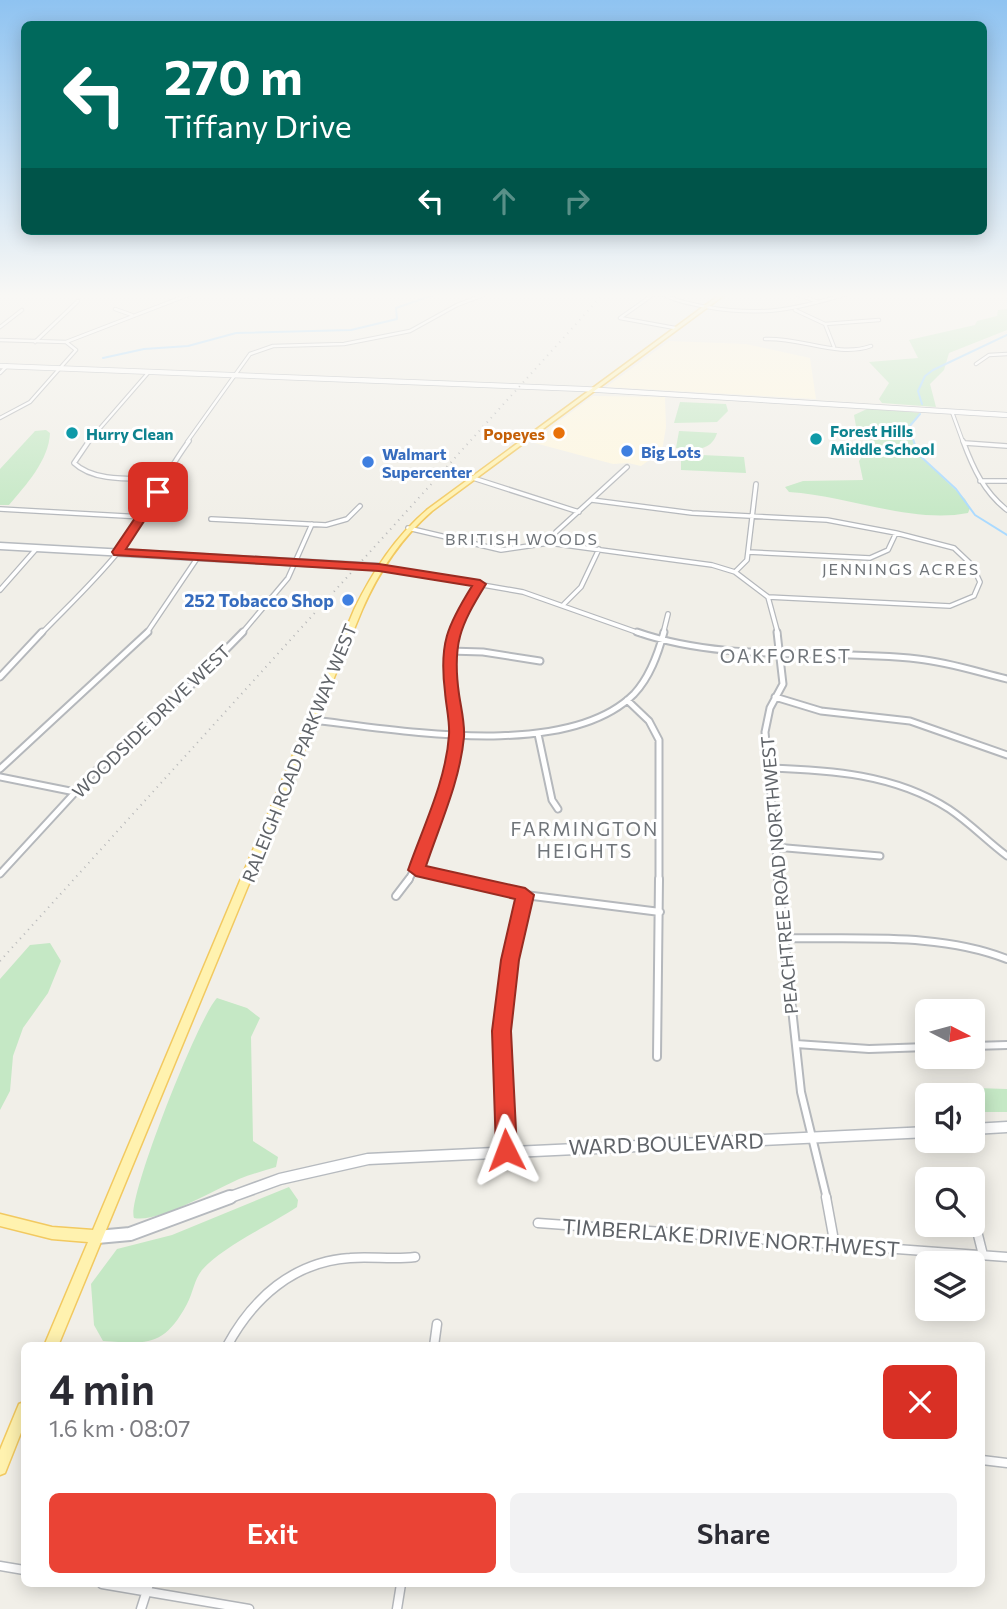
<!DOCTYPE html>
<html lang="en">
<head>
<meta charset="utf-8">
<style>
  :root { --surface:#fff; --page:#f2f2f3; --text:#2b2b33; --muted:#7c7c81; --accent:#ea4335 }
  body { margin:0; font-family:Commissioner,sans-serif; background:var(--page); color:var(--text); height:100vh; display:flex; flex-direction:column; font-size:26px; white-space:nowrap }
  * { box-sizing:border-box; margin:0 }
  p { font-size:23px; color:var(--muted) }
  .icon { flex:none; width:38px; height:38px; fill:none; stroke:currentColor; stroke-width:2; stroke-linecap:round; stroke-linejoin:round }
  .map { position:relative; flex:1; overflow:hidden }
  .drawer { position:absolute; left:21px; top:1342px; width:964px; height:245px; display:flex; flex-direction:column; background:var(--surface); border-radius:10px; box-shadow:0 4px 18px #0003 }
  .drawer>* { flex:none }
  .hud { position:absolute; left:21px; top:21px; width:966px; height:214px; border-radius:10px; box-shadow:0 4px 18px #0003; background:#00695c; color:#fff; overflow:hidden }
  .needle { width:46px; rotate:96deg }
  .tools { position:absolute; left:915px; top:999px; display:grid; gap:14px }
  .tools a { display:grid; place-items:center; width:70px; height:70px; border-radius:10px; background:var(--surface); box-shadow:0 4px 18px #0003; font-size:35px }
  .pin { position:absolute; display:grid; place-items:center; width:60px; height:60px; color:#fff; margin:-30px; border-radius:14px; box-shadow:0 4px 10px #0006 }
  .me { position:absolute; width:77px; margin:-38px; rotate:357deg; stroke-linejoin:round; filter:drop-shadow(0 0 5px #0008) }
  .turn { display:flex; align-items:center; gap:24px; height:147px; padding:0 28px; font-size:32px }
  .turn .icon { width:91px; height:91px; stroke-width:2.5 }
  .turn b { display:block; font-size:49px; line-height:60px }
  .lanes { display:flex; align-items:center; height:66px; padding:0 28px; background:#0003; justify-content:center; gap:35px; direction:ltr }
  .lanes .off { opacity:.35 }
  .round { display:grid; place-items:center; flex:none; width:74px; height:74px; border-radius:10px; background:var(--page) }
  .headline { display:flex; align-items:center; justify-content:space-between; height:119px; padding:0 28px }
  h1 { font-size:42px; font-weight:600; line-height:52px }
  .primary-button { display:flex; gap:14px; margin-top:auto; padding:14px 28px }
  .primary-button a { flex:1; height:80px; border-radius:10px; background:var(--accent); color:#fff; font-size:28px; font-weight:600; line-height:80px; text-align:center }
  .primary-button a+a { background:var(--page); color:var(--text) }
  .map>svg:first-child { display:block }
  .commercial { fill:#fef7e0 }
  .green { fill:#c5e8c5 }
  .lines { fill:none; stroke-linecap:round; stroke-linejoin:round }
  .stream { stroke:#aadaff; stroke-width:2 }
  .street-far4-casing { stroke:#b5b8bc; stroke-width:4.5 }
  .street-far3-casing { stroke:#b5b8bc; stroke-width:6 }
  .street-far2-casing { stroke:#b5b8bc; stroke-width:9 }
  .street-far1-casing { stroke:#b5b8bc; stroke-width:10 }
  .street-casing { stroke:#b5b8bc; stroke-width:11 }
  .secondary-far3-casing { stroke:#b6babf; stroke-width:6 }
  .secondary-far2-casing { stroke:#b6babf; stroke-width:9 }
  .secondary-far1-casing { stroke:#b6babf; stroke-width:13 }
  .secondary-casing { stroke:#b6babf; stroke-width:16 }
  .primary-casing { stroke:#f2c960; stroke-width:3 }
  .street-far4 { stroke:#fff; stroke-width:2.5 }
  .street-far3 { stroke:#fff; stroke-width:3.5 }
  .street-far2 { stroke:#fff; stroke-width:5 }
  .street-far1 { stroke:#fff; stroke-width:6 }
  .street { stroke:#fff; stroke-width:8 }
  .secondary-far3 { stroke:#fff; stroke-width:4.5 }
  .secondary-far2 { stroke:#fff; stroke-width:6 }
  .secondary-far1 { stroke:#fff; stroke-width:10 }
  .secondary { stroke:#fff; stroke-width:12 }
  .primary { fill:#fff2af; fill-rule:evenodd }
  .rail { stroke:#b6b7b8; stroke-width:2; stroke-dasharray:1 5; stroke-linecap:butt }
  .route { fill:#ea4335; stroke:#982c22; stroke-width:2 }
  .culture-dot { fill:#0f9aa8; stroke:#fff; stroke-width:2.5 }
  .food-dot { fill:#e8710a; stroke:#fff; stroke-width:2.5 }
  .shop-dot { fill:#3f7fe0; stroke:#fff; stroke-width:2.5 }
  .labels { text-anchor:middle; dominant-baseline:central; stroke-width:6; stroke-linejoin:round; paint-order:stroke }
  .far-culture-label { font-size:16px; font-weight:bold; fill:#0d838f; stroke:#fff; text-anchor:start }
  .far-food-label { font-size:16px; font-weight:bold; fill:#c56008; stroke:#fff; text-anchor:end }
  .far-shop-label { font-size:16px; font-weight:bold; fill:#366cbe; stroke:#fff; text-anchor:start }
  .far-neighbourhood-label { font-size:16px; letter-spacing:2px; fill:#70757a; stroke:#fff }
  .shop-label { font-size:18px; font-weight:bold; fill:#366cbe; stroke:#fff; text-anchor:end }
  .street-label { font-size:18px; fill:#5f6368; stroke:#fff }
  .neighbourhood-label { font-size:19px; letter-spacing:2px; fill:#70757a; stroke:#fff }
  .near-street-label { font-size:21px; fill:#5f6368; stroke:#fff }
</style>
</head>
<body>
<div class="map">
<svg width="1007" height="1609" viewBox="0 0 1007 1609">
  <rect width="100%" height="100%" fill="#f1efe8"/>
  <path class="commercial" d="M 669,341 L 746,344 L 810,358 L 816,399 L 606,387 Z
    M 593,396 L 665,397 L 666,427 L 662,451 L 641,466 L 628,463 L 613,464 L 531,442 Z"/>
  <path class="green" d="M 1007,309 L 1007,330 L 949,353 L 944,370 L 930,384 L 936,407 L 882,403 L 879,399 L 889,383 L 869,362 L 918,358 L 909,340 L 975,325 L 977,321 L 997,316 L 998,310 Z
    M 680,402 L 726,404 L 728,411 L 717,422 L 674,423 Z
    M 893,410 L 920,413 L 909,427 L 918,454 L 965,499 L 970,508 L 968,513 C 912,524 845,495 789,492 L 785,487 L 803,481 L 863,480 L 859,461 L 870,445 L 857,432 L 854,415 L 867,409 Z
    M 46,430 L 50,433 C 49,460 26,485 9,505 L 0,505 L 0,469 L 35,431 Z
    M 679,431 L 680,431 L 717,433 C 711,453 692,449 676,448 Z
    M 681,454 L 744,457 L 746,473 L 681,470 Z
    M 50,943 L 61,961 L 48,993 L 23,1028 L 13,1056 L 10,1091 L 0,1110 L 0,979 L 30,945 Z
    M 217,998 L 247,1008 L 260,1018 L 251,1037 L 253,1141 L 278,1157 L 276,1167 C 264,1171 251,1174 239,1179 C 214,1190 159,1223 134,1218 C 126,1200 199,1016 217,998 Z
    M 945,1087 L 1007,1089 L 1007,1112 L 973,1112 L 973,1096 L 931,1095 Z
    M 289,1187 L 298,1200 L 297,1207 C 270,1225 222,1247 202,1270 C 194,1280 193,1293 187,1304 C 164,1347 147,1344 103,1341 L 94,1325 L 91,1284 L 117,1249 L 172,1235 Z"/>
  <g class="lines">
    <path class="stream" d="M 103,358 L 144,349 L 188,346 L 236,333 L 351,330 L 397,319 L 396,308 L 439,293
      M 922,404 L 918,391 L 925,376 L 933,370 L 1007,335
      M 920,414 L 909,427 L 918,454 L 956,489 L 975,515 L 1007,535"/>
    <defs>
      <path id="street-far4" d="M 661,293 C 675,301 691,304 707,307 C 763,317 797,309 850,293
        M 793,293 L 818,302
        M 662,294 L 654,294 L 620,318 L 675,328
        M 115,309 L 132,315
        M 795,310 L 825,324 L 834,347
        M 825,324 L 879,320
        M 0,327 L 22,310
        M 765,339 C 800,337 838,358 871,346
        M 0,340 L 66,342 L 76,350 L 30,402 L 0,418
        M 35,342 L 78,301
        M 66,342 L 193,293
        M 976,364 L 989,355 L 1007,354
        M 0,373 L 7,366
        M 952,412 L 963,442
        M 88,442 L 148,373
        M 187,442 L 250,354 L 273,346 L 344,344 L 410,331 L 457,305 L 489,293"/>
      <path id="street-far3" d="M 89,441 L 74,463 C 95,483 135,478 162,479
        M 963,441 C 973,468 984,492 1007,510
        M 965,443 L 1007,446
        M 473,478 L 579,512
        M 980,481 L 1007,481
        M 756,484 L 747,560 L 735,572 L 768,597 L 778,634
        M 592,500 L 692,513 L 827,520 L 896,533 L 954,548 L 972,565 L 980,582 L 974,596 L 950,606 L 768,597
        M 0,509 L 143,517
        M 211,519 L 326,525 L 347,519 L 360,506
        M 408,528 L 501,550 L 549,543 L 712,565 L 735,572
        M 549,543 L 556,532 L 627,467
        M 748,552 L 870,558 L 888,550 L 896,533
        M 379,567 L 523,592 L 642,634
        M 0,590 L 37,548
        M 564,604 L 581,587 L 599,549
        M 41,634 C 67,607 96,580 119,551 C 146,516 163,476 189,441
        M 146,634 L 198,557
        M 241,634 L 288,578 L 312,524
        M 453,634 L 480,584
        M 663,634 L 668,614"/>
      <path id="street-far2" d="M 637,632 C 726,663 826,649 918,659 C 948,662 978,672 1007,679
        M 777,632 L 783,684 L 770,708 L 765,732 L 779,881
        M 449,651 L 483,652 L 540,661
        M 0,677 L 42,632
        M 775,697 L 821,711 L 910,721 L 1007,755
        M 627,700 L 649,721 L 659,740 L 659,881
        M 313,720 C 399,730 567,761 634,694 C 650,677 658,654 664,632
        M 538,734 L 552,800 L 558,809
        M 768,768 C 830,770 895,774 949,809 C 970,823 987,841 1007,856
        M 0,769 L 148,632
        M 0,777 L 75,792
        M 775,847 L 880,856
        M 417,870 L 464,881
        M 0,874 L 92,774 L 166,711 L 243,632
        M 408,881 C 433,837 457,779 457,728 C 457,695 444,665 454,632"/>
      <path id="street-far1" d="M 456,879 L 525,895 L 660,912
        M 778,879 L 801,1092 L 827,1199
        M 396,896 L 409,879
        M 785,938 C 858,940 938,932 1007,959
        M 796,1044 L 869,1049 L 928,1047
        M 973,1046 L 1007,1045
        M 657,1057 L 659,879
        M 506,1150 L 502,1031 L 510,960 L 525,895"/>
      <path id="street" d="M 826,1197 L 835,1246
        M 973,1215 L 983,1255
        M 538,1223 L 1007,1257
        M 227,1346 C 253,1298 293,1262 350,1258 C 371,1256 393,1260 415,1257
        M 434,1346 L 437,1324
        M 982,1460 L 1007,1463
        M 0,1566 L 24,1570
        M 102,1584 L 249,1609
        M 141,1609 L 149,1584
        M 397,1609 L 401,1584"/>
      <path id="secondary-far3" d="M 0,366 L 583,389 L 1007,415"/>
      <path id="secondary-far2" d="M 0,546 L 379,567"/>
      <path id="secondary-far1" d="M 973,1129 L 1007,1127
        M 225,1199 L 280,1179 L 368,1159 L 928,1132"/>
      <path id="secondary" d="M 97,1237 L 130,1234 L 230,1197"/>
      <path id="primary" d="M 722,293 L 727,293 L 432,511 C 400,539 379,571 362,610 L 58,1346 L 44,1346 L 88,1242 L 52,1239 L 0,1226 L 0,1214 L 52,1227 L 93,1230 L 354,610 C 373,571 395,537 428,509 Z
        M 24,1402 L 24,1425 L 5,1473 L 0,1475 L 0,1450 L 19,1404 Z"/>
    </defs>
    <use href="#street-far4" class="street-far4-casing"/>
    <use href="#street-far3" class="street-far3-casing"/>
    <use href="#street-far2" class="street-far2-casing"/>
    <use href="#street-far1" class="street-far1-casing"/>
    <use href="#street" class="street-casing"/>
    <use href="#secondary-far3" class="secondary-far3-casing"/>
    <use href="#secondary-far2" class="secondary-far2-casing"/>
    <use href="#secondary-far1" class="secondary-far1-casing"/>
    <use href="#secondary" class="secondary-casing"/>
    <use href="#primary" class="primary-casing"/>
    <use href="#street-far4" class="street-far4"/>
    <use href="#street-far3" class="street-far3"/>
    <use href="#street-far2" class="street-far2"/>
    <use href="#street-far1" class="street-far1"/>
    <use href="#street" class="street"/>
    <use href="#secondary-far3" class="secondary-far3"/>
    <use href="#secondary-far2" class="secondary-far2"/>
    <use href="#secondary-far1" class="secondary-far1"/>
    <use href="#secondary" class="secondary"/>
    <use href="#primary" class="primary"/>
    <path class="rail" d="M 0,961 L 604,293"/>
  </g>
  <linearGradient id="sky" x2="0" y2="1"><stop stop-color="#8fc3f1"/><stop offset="0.57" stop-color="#f9f8f5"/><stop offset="1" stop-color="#f9f8f5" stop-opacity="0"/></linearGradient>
  <rect width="1007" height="518" fill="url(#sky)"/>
  <path class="route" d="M 158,489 L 163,492 L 126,549 L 379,564 L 480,580 L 486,584 C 460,626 452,644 459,694 C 461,708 465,723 464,737 C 460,781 440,824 426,866 L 525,888 L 534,895 L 519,960 L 511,1031 L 517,1150 L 514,1157 L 506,1160 L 499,1157 L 496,1150 L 492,1031 L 501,960 L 515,899 L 416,876 L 408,870 C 423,827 446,781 449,735 C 450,722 446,706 445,692 C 439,644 447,626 472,586 L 379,571 L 114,555 L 112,552 L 154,490 Z"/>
  <g class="culture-dot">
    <circle cx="72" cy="433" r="7"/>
    <circle cx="816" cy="439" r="7"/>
  </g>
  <circle class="food-dot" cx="559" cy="433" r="7"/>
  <g class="shop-dot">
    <circle cx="627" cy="451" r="7"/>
    <circle cx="368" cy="462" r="7"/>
    <circle cx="348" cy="600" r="7"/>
  </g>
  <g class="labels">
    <g class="far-culture-label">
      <text x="830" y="430">Forest Hills<tspan x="830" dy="18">Middle School</tspan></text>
      <text x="86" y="433">Hurry Clean</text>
    </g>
    <g class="far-food-label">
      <text x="545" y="433">Popeyes</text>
    </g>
    <g class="far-shop-label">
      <text x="641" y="451">Big Lots</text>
      <text x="382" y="453">Walmart<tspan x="382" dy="18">Supercenter</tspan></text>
    </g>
    <g class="far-neighbourhood-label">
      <text x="522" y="538">BRITISH WOODS</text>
      <text x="901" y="568">JENNINGS ACRES</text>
    </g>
    <g class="shop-label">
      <text x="334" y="600">252 Tobacco Shop</text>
    </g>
    <g class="street-label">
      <text transform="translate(151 721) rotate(-44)">WOODSIDE DRIVE WEST</text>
      <text transform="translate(299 753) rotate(-68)">RALEIGH ROAD PARKWAY WEST</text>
      <text transform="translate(779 875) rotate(-95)">PEACHTREE ROAD NORTHWEST</text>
    </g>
    <g class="neighbourhood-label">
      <text x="786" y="655">OAKFOREST</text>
      <text x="585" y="828">FARMINGTON<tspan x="585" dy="22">HEIGHTS</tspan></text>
    </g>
    <g class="near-street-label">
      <text transform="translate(666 1143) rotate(-2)">WARD BOULEVARD</text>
      <text transform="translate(731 1237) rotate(4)">TIMBERLAKE DRIVE NORTHWEST</text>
    </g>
  </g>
</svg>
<div class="tools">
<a><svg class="needle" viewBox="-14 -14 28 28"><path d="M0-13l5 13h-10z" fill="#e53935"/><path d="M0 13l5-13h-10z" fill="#7c7c81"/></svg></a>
<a><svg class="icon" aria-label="sound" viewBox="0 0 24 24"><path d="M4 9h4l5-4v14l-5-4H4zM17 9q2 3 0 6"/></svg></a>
<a><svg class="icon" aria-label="search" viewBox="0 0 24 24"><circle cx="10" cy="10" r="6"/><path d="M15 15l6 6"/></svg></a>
<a><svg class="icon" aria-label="layers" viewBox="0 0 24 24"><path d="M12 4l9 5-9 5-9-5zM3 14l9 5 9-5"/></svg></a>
</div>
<div class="pin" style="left:158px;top:492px;background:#d93025"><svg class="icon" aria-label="arrive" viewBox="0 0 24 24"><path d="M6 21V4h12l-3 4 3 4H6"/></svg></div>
<svg class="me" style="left:506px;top:1150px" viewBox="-20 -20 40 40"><path d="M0-17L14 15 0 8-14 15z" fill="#ea4335" stroke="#fff" stroke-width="4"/></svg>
<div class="hud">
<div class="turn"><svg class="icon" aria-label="left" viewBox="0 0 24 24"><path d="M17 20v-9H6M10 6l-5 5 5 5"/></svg><div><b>270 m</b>Tiffany Drive</div></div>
<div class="lanes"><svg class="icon" aria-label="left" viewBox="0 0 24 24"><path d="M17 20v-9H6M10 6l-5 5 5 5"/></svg><svg class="icon off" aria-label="ahead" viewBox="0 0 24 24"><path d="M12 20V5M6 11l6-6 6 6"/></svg><svg class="icon off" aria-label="right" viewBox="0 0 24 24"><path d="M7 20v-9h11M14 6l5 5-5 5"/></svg></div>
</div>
<section class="drawer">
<div class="headline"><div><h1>4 min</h1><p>1.6 km · 08:07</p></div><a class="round" style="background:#d93025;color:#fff"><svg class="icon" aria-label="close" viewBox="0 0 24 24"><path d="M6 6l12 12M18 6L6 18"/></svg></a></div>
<div class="primary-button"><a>Exit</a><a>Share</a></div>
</section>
</div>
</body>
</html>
